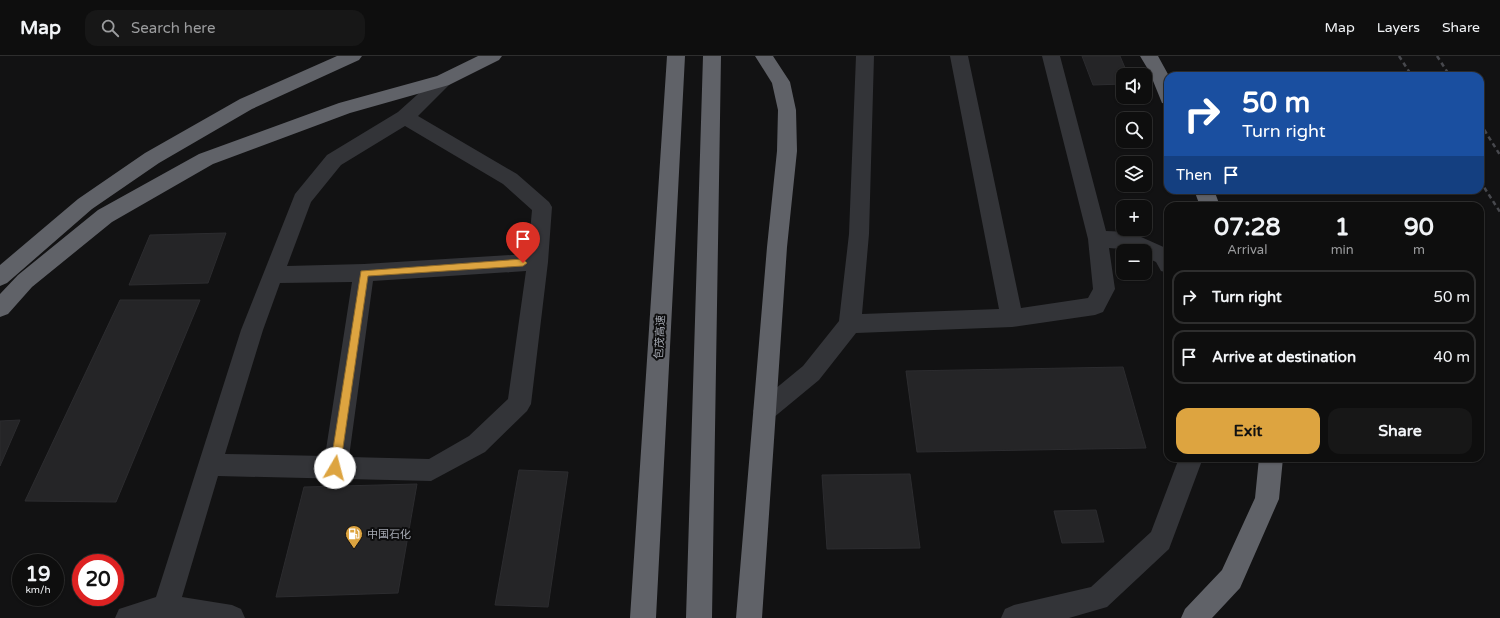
<!DOCTYPE html>
<html lang="en">
<head>
<meta charset="utf-8">
<style>
  :root { --surface:#0e0e0e; --page:#171717; --text:#f1f3f6; --muted:#9b9c9e; --line:#2e2e2e; --accent:#dda440 }
  body { margin:0; font-family:"Varela Round","Noto Sans SC",sans-serif; background:var(--page); color:var(--text); height:100vh; display:flex; flex-direction:column; font-size:15px; white-space:nowrap }
  * { box-sizing:border-box; margin:0 }
  p { font-size:13px; color:var(--muted) }
  .icon { flex:none; width:22px; height:22px; fill:none; stroke:currentColor; stroke-width:2; stroke-linecap:round; stroke-linejoin:round }
  .map { position:relative; flex:1; overflow:hidden }
  .sheet { position:absolute; left:1164px; top:146px; width:320px; height:260px; display:flex; flex-direction:column; background:var(--surface); border-radius:12px; box-shadow:0 1px 3px #0004,0 0 0 1px var(--line) }
  .sheet>* { flex:none }
  .hud { position:absolute; left:1164px; top:16px; width:320px; height:122px; border-radius:12px; box-shadow:0 1px 3px #0004,0 0 0 1px var(--line); background:#1a4fa0; color:#fff; overflow:hidden }
  .tools { position:absolute; left:1116px; top:12px; display:grid; gap:8px }
  .tools a { display:grid; place-items:center; width:36px; height:36px; border-radius:8px; background:var(--surface); box-shadow:0 1px 3px #0004,0 0 0 1px var(--line); font-size:20px }
  .speed { position:absolute; left:12px; top:498px; display:flex; gap:8px; font-size:20px; font-weight:700; text-align:center }
  .speed>* { display:grid; place-content:center; width:52px; height:52px; border-radius:50%; background:var(--surface); box-shadow:0 1px 3px #0004,0 0 0 1px var(--line); line-height:1 }
  .speed small { font-size:10px; font-weight:400 }
  .speed .limit { border:6px solid #d22; background:#fff; color:#111 }
  .pin { position:absolute; display:grid; place-items:center; width:34px; height:34px; color:#fff; margin:-41px -17px; border-radius:50% 50% 50% 0; rotate:-45deg; box-shadow:0 0 4px #0007 }
  .pin .icon { rotate:45deg }
  .me { position:absolute; width:44px; margin:-22px; rotate:8deg; stroke-linejoin:round; filter:drop-shadow(0 0 3px #0008) }
  .turn { display:flex; align-items:center; gap:14px; height:84px; padding:0 12px; font-size:18px }
  .turn .icon { width:52px; height:52px; stroke-width:2.5 }
  .turn b { display:block; font-size:28px; line-height:34px }
  .then { display:flex; align-items:center; height:38px; padding:0 12px; background:#0003; gap:8px; font-size:15px }
  .eta { display:flex; justify-content:space-evenly; align-items:center; height:68px; text-align:center }
  .eta b { font-size:24px; font-weight:700; line-height:28px }
  .cta { display:flex; gap:8px; margin-top:auto; padding:8px 12px }
  .cta a { flex:1; height:46px; border-radius:12px; background:var(--accent); color:#111; font-size:16px; font-weight:700; line-height:46px; text-align:center }
  .cta a+a { background:var(--page); color:var(--text) }
  ul { padding:0; list-style:none }
  li { display:flex; align-items:center; gap:12px; height:54px; margin:0 8px 6px; padding:0 4px; border:2px solid var(--line); border-radius:12px }
  li div { flex:1 }
  li b { display:block; font-size:15px }
  li em { font-style:normal }
  header { display:flex; align-items:center; gap:24px; box-sizing:border-box; height:56px; padding:0 20px; background:var(--surface); border-bottom:1px solid var(--line) }
  header strong { font-size:19px }
  nav { display:flex; gap:22px; margin-inline-start:auto; font-size:14px }
  .search { width:280px; height:36px; background:var(--page); display:flex; align-items:center; gap:10px; box-sizing:border-box; padding:0 14px; border-radius:12px; color:var(--muted); font-size:15px }
  .map>svg:first-child { display:block }
  .building { fill:#252527; stroke:#2c2c2f }
  .lines { fill:none; stroke-linecap:round; stroke-linejoin:round }
  .minor { fill:#333438; fill-rule:evenodd }
  .highway { fill:#606268; fill-rule:evenodd }
  .rail { stroke:#47484d; stroke-width:2.5; stroke-dasharray:4.5 3.5; stroke-linecap:butt }
  .route { fill:#dda440; stroke:#906b2a }
  .labels { text-anchor:middle; dominant-baseline:central; stroke-width:4; stroke-linejoin:round; paint-order:stroke }
  .street-label { font-size:11px; fill:#a5a9b2; stroke:#0d0d0e }
  .poi-label { font-size:11px; fill:#a5a9b2; stroke:#0d0d0e; text-anchor:start }
</style>
</head>
<body>
<header>
<strong>Map</strong>
<div class="search"><svg class="icon" aria-label="search" viewBox="0 0 24 24"><circle cx="10" cy="10" r="6"/><path d="M15 15l6 6"/></svg>Search here</div>
<nav><a>Map</a><a>Layers</a><a>Share</a></nav>
</header>
<div class="map">
<svg width="1500" height="562" viewBox="0 0 1500 562">
  <rect width="100%" height="100%" fill="#121213"/>
  <path class="building" d="M 1082,0 L 1120,0 L 1128,19 L 1123,19 L 1123,28 L 1093,29 Z
    M 226,177 L 208,227 L 129,229 L 150,179 Z
    M 120,244 L 200,244 L 116,446 L 25,445 Z
    M 1123,311 L 1146,392 L 917,396 L 906,315 Z
    M 20,364 L 0,410 L 0,365 Z
    M 519,414 L 568,416 L 548,551 L 495,549 Z
    M 910,418 L 920,492 L 827,493 L 822,419 Z
    M 417,428 L 398,537 L 276,541 L 304,431 Z
    M 1096,454 L 1104,486 L 1062,487 L 1054,455 Z"/>
  <g class="lines">
    <path class="minor" d="M 856,0 L 874,0 L 869,178 L 862,258 L 999,253 L 950,0 L 968,0 L 1021,252 L 1088,242 L 1093,233 L 1088,183 L 1042,0 L 1060,0 L 1106,175 L 1130,176 L 1168,193 L 1168,217 L 1161,215 L 1156,206 L 1145,201 L 1145,195 L 1109,192 L 1115,233 L 1103,256 L 1095,259 L 1012,271 L 856,277 L 819,324 L 773,362 L 765,365 L 757,362 L 753,355 L 757,348 L 803,310 L 839,265 L 849,178 Z
      M 443,19 L 449,21 L 452,25 L 449,29 L 418,60 L 517,118 L 549,146 L 552,151 L 548,206 L 531,348 L 527,355 L 485,396 L 431,425 L 218,420 L 182,541 L 232,549 L 241,553 L 245,562 L 115,562 L 119,553 L 156,541 L 241,274 L 295,138 L 327,99 L 398,56 L 437,21 ZM 405,70 L 503,128 L 532,154 L 528,198 L 364,208 L 287,210 L 311,146 L 341,109 ZM 526,215 L 508,343 L 469,380 L 429,403 L 349,401 L 373,225 ZM 352,226 L 325,400 L 225,398 L 263,274 L 280,227 Z
      M 1179,402 L 1203,402 L 1169,493 L 1107,551 L 1069,562 L 1001,562 L 1005,553 L 1014,549 L 1091,531 L 1151,476 Z"/>
    <path class="highway" d="M 337,0 L 362,0 L 359,4 L 252,53 L 159,107 L 92,153 L 7,227 L 0,230 L 0,209 L 78,143 L 145,97 L 240,43 Z
      M 478,0 L 502,0 L 499,4 L 449,29 L 350,57 L 213,108 L 112,166 L 32,231 L 8,258 L 0,261 L 0,238 L 18,219 L 98,154 L 199,98 L 339,47 L 437,20 Z
      M 667,0 L 685,0 L 656,562 L 630,562 Z
      M 703,0 L 721,0 L 712,562 L 686,562 Z
      M 755,0 L 773,0 L 790,26 L 796,54 L 797,95 L 787,191 L 762,562 L 736,562 L 767,191 L 777,95 L 778,54 L 772,27 Z
      M 1140,0 L 1158,0 L 1169,20 L 1168,48 L 1162,47 L 1149,15 Z
      M 1194,134 L 1214,134 L 1220,150 L 1200,150 Z
      M 1259,402 L 1283,402 L 1279,443 L 1240,532 L 1212,562 L 1181,562 L 1185,553 L 1222,514 L 1255,442 Z"/>
    <path class="rail" d="M 1399,0 L 1412,20
      M 1437,0 L 1450,20
      M 1480,67 L 1500,99
      M 1480,125 L 1500,156"/>
  </g>
  <path class="route" d="M 523,203 L 527,207 L 523,210 L 368,220 L 340,412 L 338,415 L 335,416 L 331,415 L 330,412 L 361,215 Z"/>
  <defs>
    <symbol id="fuel-pin" viewBox="-11 -11 22 30"><path d="M0 17L-7.5 6A9.5 9.5 0 1 1 7.5 6Z" fill="#dda440" stroke="#0d0d0e"/><path d="M-5.5-6h7V0h2V4h1.3V-2.5L3-4.5l.8-.8L6-3V5H2.5V1h-1V6h-7ZM-4.2-4.7v3.2H.2V-4.7Z" fill="#fff"/></symbol>
  </defs>
  <g fill-rule="evenodd">
    <use href="#fuel-pin" x="344" y="468" width="20" height="27"/>
  </g>
  <g class="labels">
    <g class="street-label">
      <text transform="translate(660 281) rotate(-87)">包茂高速</text>
    </g>
    <g class="poi-label">
      <text x="367" y="478">中国石化</text>
    </g>
  </g>
</svg>
<div class="tools">
<a><svg class="icon" aria-label="sound" viewBox="0 0 24 24"><path d="M4 9h4l5-4v14l-5-4H4zM17 9q2 3 0 6"/></svg></a>
<a><svg class="icon" aria-label="search" viewBox="0 0 24 24"><circle cx="10" cy="10" r="6"/><path d="M15 15l6 6"/></svg></a>
<a><svg class="icon" aria-label="layers" viewBox="0 0 24 24"><path d="M12 4l9 5-9 5-9-5zM3 14l9 5 9-5"/></svg></a>
<a>+</a>
<a>−</a>
</div>
<div class="speed"><div>19<small>km/h</small></div><div class="limit">20</div></div>
<div class="pin" style="left:523px;top:207px;background:#d93025"><svg class="icon" aria-label="arrive" viewBox="0 0 24 24"><path d="M6 21V4h12l-3 4 3 4H6"/></svg></div>
<svg class="me" style="left:335px;top:412px" viewBox="-20 -20 40 40"><circle r="19" fill="#fff"/><path d="M0-13L10 11 0 6-10 11z" fill="#dda440"/></svg>
<div class="hud">
<div class="turn"><svg class="icon" aria-label="right" viewBox="0 0 24 24"><path d="M7 20v-9h11M14 6l5 5-5 5"/></svg><div><b>50 m</b>Turn right</div></div>
<div class="then">Then<svg class="icon" aria-label="arrive" viewBox="0 0 24 24"><path d="M6 21V4h12l-3 4 3 4H6"/></svg></div>
</div>
<section class="sheet">
<div class="eta">
<div><b>07:28</b><p>Arrival</p></div>
<div><b>1</b><p>min</p></div>
<div><b>90</b><p>m</p></div>
</div>
<ul>
<li><svg class="icon" aria-label="right" viewBox="0 0 24 24"><path d="M7 20v-9h11M14 6l5 5-5 5"/></svg><div><b>Turn right</b></div><em>50 m</em></li>
<li><svg class="icon" aria-label="arrive" viewBox="0 0 24 24"><path d="M6 21V4h12l-3 4 3 4H6"/></svg><div><b>Arrive at destination</b></div><em>40 m</em></li>
</ul>
<div class="cta"><a>Exit</a><a>Share</a></div>
</section>
</div>
</body>
</html>
